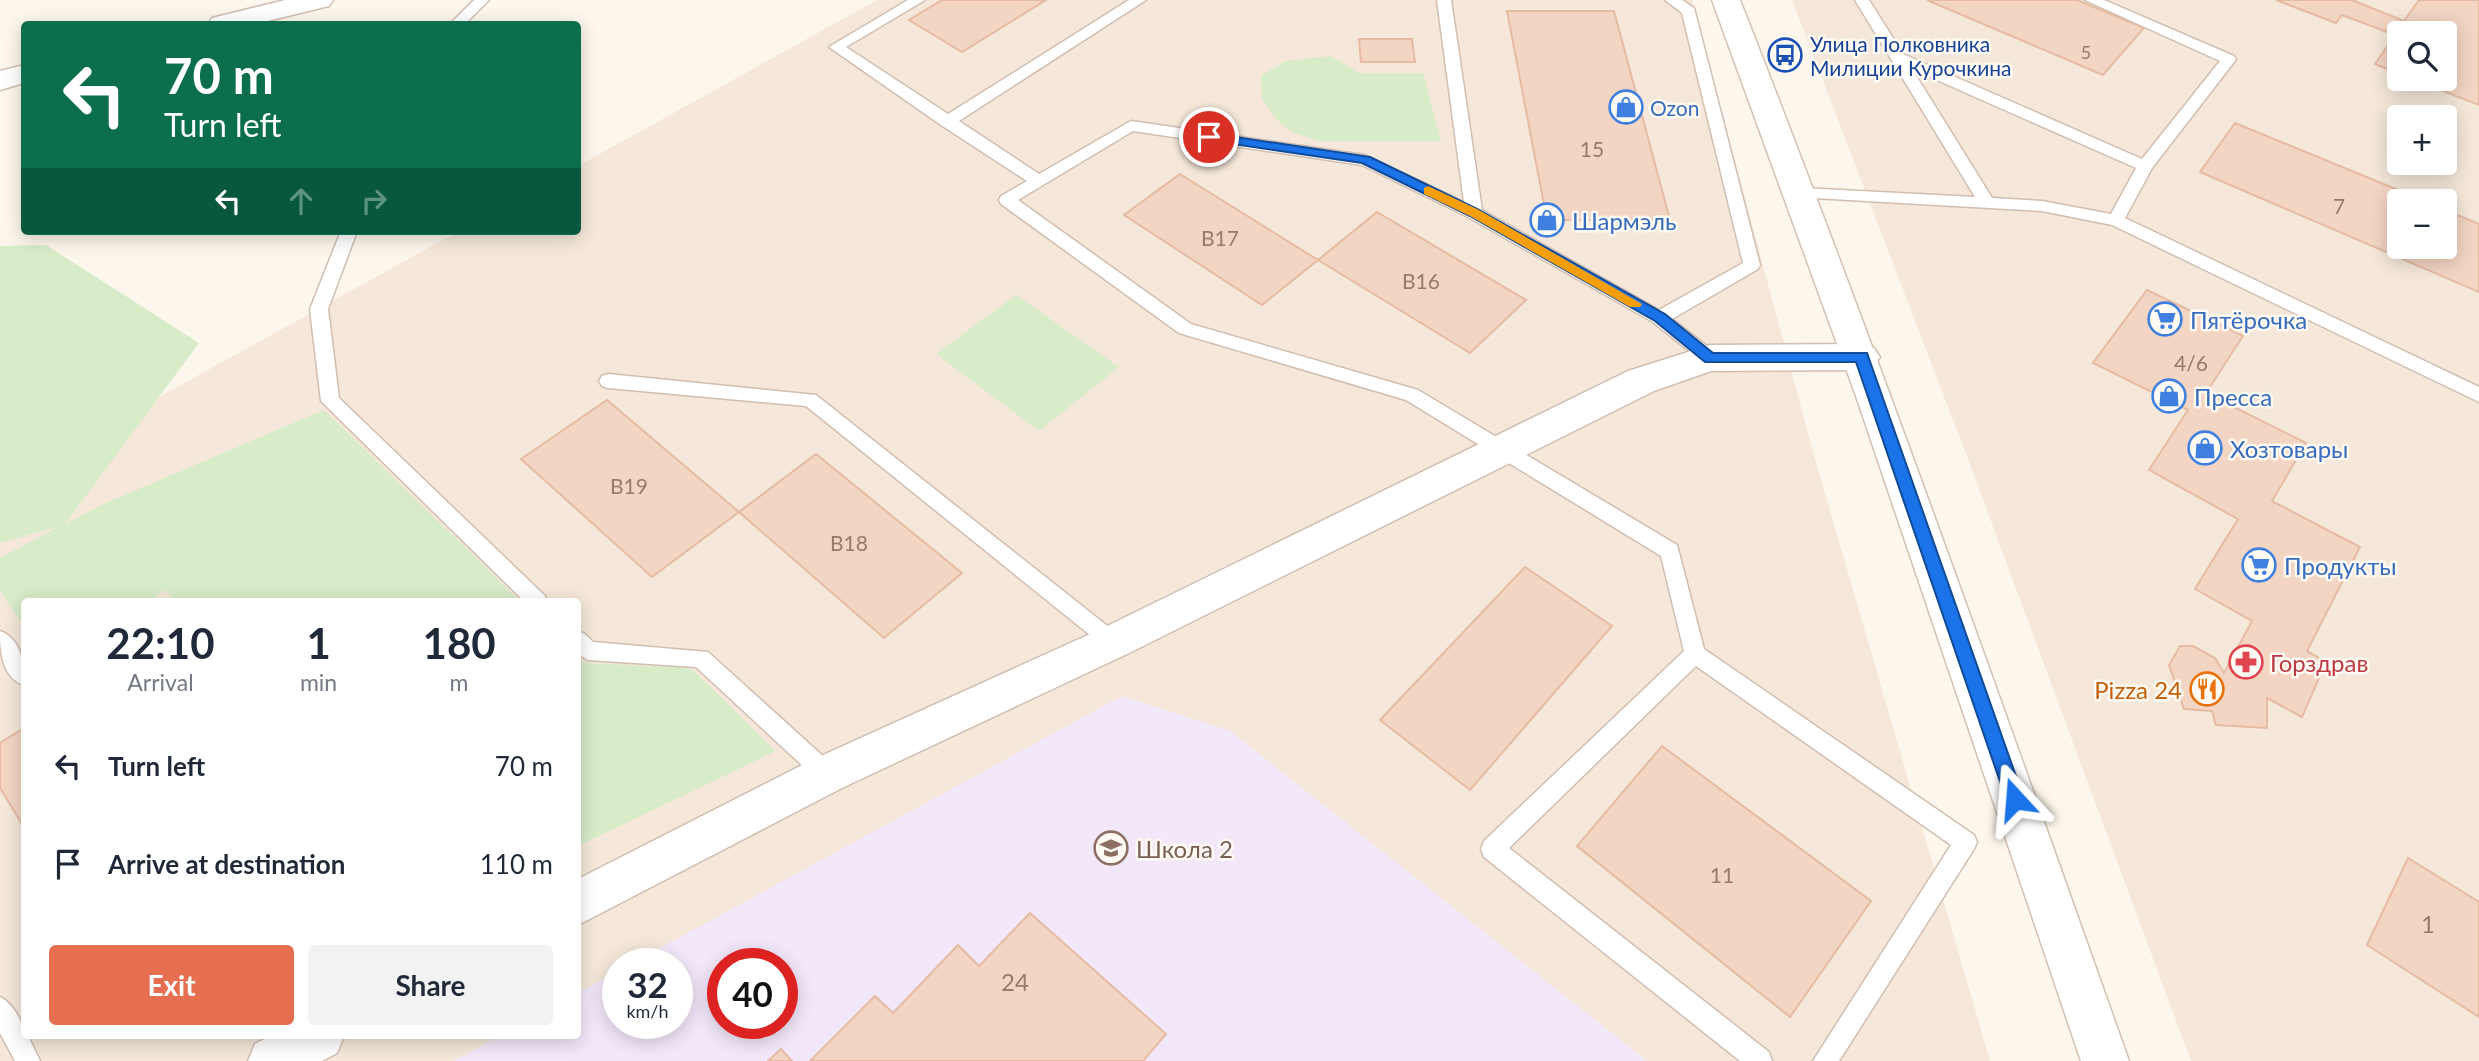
<!DOCTYPE html>
<html lang="en">
<head>
<meta charset="utf-8">
<style>
  :root { --surface:#fff; --page:#f2f2f3; --text:#1f2937; --muted:#747a83; --accent:#e76f51 }
  body { margin:0; font-family:Lato,sans-serif; background:var(--page); color:var(--text); height:100vh; display:flex; flex-direction:column; font-size:26px; white-space:nowrap }
  * { box-sizing:border-box; margin:0 }
  p { font-size:23px; color:var(--muted) }
  .icon { flex:none; width:38px; height:38px; fill:none; stroke:currentColor; stroke-width:2; stroke-linecap:round; stroke-linejoin:round }
  .map { position:relative; flex:1; overflow:hidden }
  .sheet { position:absolute; left:21px; top:598px; width:560px; height:441px; display:flex; flex-direction:column; background:var(--surface); border-radius:7px; box-shadow:0 4px 18px #0003 }
  .sheet>* { flex:none }
  .banner { position:absolute; left:21px; top:21px; width:560px; height:214px; border-radius:7px; box-shadow:0 4px 18px #0003; background:#0b6e4f; color:#fff; overflow:hidden }
  .buttons { position:absolute; left:2387px; top:21px; display:grid; gap:14px }
  .buttons a { display:grid; place-items:center; width:70px; height:70px; border-radius:7px; background:var(--surface); box-shadow:0 4px 18px #0003; font-size:35px }
  .speed { position:absolute; left:602px; top:948px; display:flex; gap:14px; font-size:35px; font-weight:700; text-align:center }
  .speed>* { display:grid; place-content:center; width:91px; height:91px; border-radius:50%; background:var(--surface); box-shadow:0 4px 18px #0003; line-height:1 }
  .speed small { font-size:18px; font-weight:400 }
  .speed .limit { border:10px solid #d22; background:#fff; color:#111 }
  .pin { position:absolute; display:grid; place-items:center; width:60px; height:60px; color:#fff; margin:-30px; border:4px solid #fff; border-radius:50%; box-shadow:0 2px 7px #0007 }
  .me { position:absolute; width:77px; margin:-38px; rotate:341deg; stroke-linejoin:round; filter:drop-shadow(0 0 5px #0008) }
  .turn { display:flex; align-items:center; gap:24px; height:147px; padding:0 28px; font-size:32px }
  .turn .icon { width:91px; height:91px; stroke-width:2.5 }
  .turn b { display:block; font-size:49px; line-height:60px }
  .lanes { display:flex; align-items:center; height:66px; padding:0 28px; background:#0003; justify-content:center; gap:35px; direction:ltr }
  .lanes .off { opacity:.35 }
  .eta { display:flex; justify-content:space-evenly; align-items:center; height:119px; text-align:center }
  .eta b { font-size:42px; font-weight:700; line-height:49px }
  .cta { display:flex; gap:14px; margin-top:auto; padding:14px 28px }
  .cta a { flex:1; height:80px; border-radius:7px; background:var(--accent); color:#fff; font-size:28px; font-weight:700; line-height:80px; text-align:center }
  .cta a+a { background:var(--page); color:var(--text) }
  ul { padding:0; list-style:none }
  li { display:flex; align-items:center; gap:21px; height:98px; padding:0 28px }
  li div { flex:1 }
  li b { display:block; font-size:26px }
  li em { font-style:normal }
  .map>svg:first-child { display:block }
  .residential { fill:#f5e8da; fill-rule:evenodd }
  .education { fill:#f3e8fa; fill-rule:evenodd }
  .green { fill:#d8ecc9 }
  .building { fill:#f3d5c3; stroke:#e6bba3; stroke-width:2 }
  .lines { fill:none; stroke-linecap:round; stroke-linejoin:round }
  .lane-casing { stroke:#d1beb0; stroke-width:3 }
  .street-casing { stroke:#d1beb0; stroke-width:3 }
  .secondary-casing { stroke:#d6c0b0; stroke-width:3 }
  .lane { fill:#fff; fill-rule:evenodd }
  .street { fill:#fff; fill-rule:evenodd }
  .secondary { fill:#fff; fill-rule:evenodd }
  .route { fill:#1a73e8; stroke:#114b97; stroke-width:2 }
  .slow { fill:#f59e0b }
  .labels { text-anchor:middle; dominant-baseline:central; stroke-width:5; stroke-linejoin:round; paint-order:stroke }
  .far-number-label { font-size:18px; fill:#987a6a }
  .far-transit-label { font-size:21px; fill:#164399; stroke:#fffaf3; text-anchor:start }
  .far-shop-label { font-size:21px; fill:#366cbe; stroke:#fffaf3; text-anchor:start }
  .number-label { font-size:21px; fill:#987a6a }
  .shop-label { font-size:24px; fill:#366cbe; stroke:#fffaf3; text-anchor:start }
  .health-label { font-size:24px; fill:#be3a42; stroke:#fffaf3; text-anchor:start }
  .food-label { font-size:24px; fill:#c56008; stroke:#fffaf3; text-anchor:end }
  .education-label { font-size:24px; fill:#785e54; stroke:#fffaf3; text-anchor:start }
  .near-number-label { font-size:24px; fill:#987a6a }
</style>
</head>
<body>
<div class="map">
<svg width="2479" height="1061" viewBox="0 0 2479 1061">
  <rect width="100%" height="100%" fill="#fdf6ec"/>
  <path class="residential" d="M 877,0 L 1692,0 L 1815,459 L 1990,1061 L 0,1061 L 0,485 L 459,231 L 578,231 L 578,166 ZM 24,602 L 578,602 L 578,1036 L 24,1036 ZM 618,964 L 677,964 L 677,1024 L 618,1024 ZM 723,964 L 782,964 L 782,1024 L 723,1024 Z
    M 1792,0 L 2479,0 L 2479,1061 L 2191,1061 L 1968,459 ZM 2399,33 L 2445,33 L 2445,79 L 2399,79 ZM 2399,117 L 2445,117 L 2445,163 L 2399,163 ZM 2399,201 L 2445,201 L 2445,247 L 2399,247 Z"/>
  <path class="education" d="M 1122,696 L 1230,731 L 1647,1061 L 454,1061 L 499,1036 L 578,1036 L 578,993 L 618,971 L 618,1024 L 677,1024 L 677,964 L 631,964 ZM 723,964 L 782,964 L 782,1024 L 723,1024 Z"/>
  <path class="green" d="M 1331,56 L 1359,73 L 1423,73 L 1441,141 L 1320,141 L 1294,133 L 1277,120 L 1262,99 L 1261,76 L 1286,61 Z
    M 46,245 L 199,343 L 65,524 L 106,503 L 324,410 L 521,602 L 177,602 L 166,590 L 146,602 L 24,602 L 24,626 L 0,591 L 0,558 L 60,526 L 0,543 L 0,246 Z
    M 1016,295 L 1119,367 L 1039,431 L 936,354 Z
    M 578,657 L 584,663 L 691,668 L 776,751 L 578,846 Z"/>
  <path class="building" d="M 942,0 L 1046,0 L 962,52 L 909,20 Z
    M 1927,0 L 2077,0 L 2144,28 L 2103,75 Z
    M 2276,0 L 2352,0 L 2404,21 L 2419,0 L 2479,0 L 2479,105 L 2412,79 L 2445,79 L 2445,33 L 2399,33 L 2399,74 L 2375,64 L 2395,35 L 2342,15 L 2336,23 Z
    M 1507,11 L 1614,11 L 1670,220 L 1547,220 Z
    M 1359,39 L 1412,39 L 1415,62 L 1361,62 Z
    M 2235,123 L 2425,201 L 2399,201 L 2399,247 L 2445,247 L 2445,210 L 2479,224 L 2479,292 L 2200,172 Z
    M 1180,174 L 1318,260 L 1262,305 L 1124,215 Z
    M 1377,212 L 1526,300 L 1470,353 L 1318,260 Z
    M 2147,290 L 2243,336 L 2206,393 L 2306,443 L 2272,501 L 2360,547 L 2307,651 L 2326,662 L 2302,717 L 2267,698 L 2267,728 L 2216,725 L 2212,711 L 2184,709 L 2169,665 L 2180,646 L 2193,646 L 2215,658 L 2224,673 L 2252,621 L 2195,589 L 2238,519 L 2149,470 L 2188,410 L 2093,363 Z
    M 607,400 L 739,512 L 652,577 L 521,459 Z
    M 816,454 L 962,573 L 884,638 L 739,512 Z
    M 1525,567 L 1612,626 L 1470,790 L 1380,720 Z
    M 24,728 L 24,827 L 0,788 L 0,743 Z
    M 1662,746 L 1871,901 L 1790,1017 L 1577,846 Z
    M 2408,858 L 2479,902 L 2479,1017 L 2367,945 Z
    M 1030,913 L 1166,1034 L 1143,1061 L 810,1061 L 875,996 L 893,1013 L 958,945 L 979,966 Z
    M 781,1049 L 792,1061 L 768,1061 Z"/>
  <g class="lines">
    <defs>
      <path id="lane" d="M 474,0 L 489,0 L 465,24 L 450,24 Z
        M 908,0 L 925,0 L 846,47 L 948,114 L 1129,0 L 1146,0 L 959,121 L 1039,174 L 1131,121 L 1365,155 L 1464,202 L 1437,0 L 1451,0 L 1482,210 L 1659,310 L 1743,263 L 1682,13 L 1665,0 L 1682,0 L 1694,8 L 1760,265 L 1758,269 L 1672,319 L 1716,353 L 1719,358 L 1716,363 L 1704,363 L 1653,322 L 1468,217 L 1362,165 L 1133,131 L 1018,200 L 1191,324 L 1418,390 L 1677,545 L 1704,649 L 1974,835 L 1977,842 L 1974,849 L 1839,1061 L 1813,1061 L 1951,845 L 1696,666 L 1509,848 L 1769,1052 L 1772,1061 L 1740,1061 L 1484,857 L 1481,849 L 1484,841 L 1684,651 L 1661,556 L 1406,400 L 1179,333 L 1001,204 L 999,200 L 1001,196 L 1027,181 L 941,125 L 829,47 Z
        M 1855,0 L 1869,0 L 1903,54 L 2142,159 L 2220,61 L 2085,0 L 2104,0 L 2234,56 L 2236,59 L 2234,62 L 2152,168 L 2125,218 L 2479,387 L 2479,402 L 2112,225 L 2042,211 L 1796,197 L 1794,193 L 1802,188 L 1975,197 ZM 1912,69 L 2136,168 L 2111,214 L 2042,201 L 1992,198 Z
        M 341,231 L 357,231 L 328,309 L 339,398 L 545,596 L 548,602 L 525,602 L 321,401 L 310,309 Z
        M 608,374 L 816,395 L 1120,636 L 1123,642 L 1120,648 L 1113,651 L 1106,648 L 806,406 L 608,388 L 602,386 L 599,381 L 602,376 Z
        M 0,631 C 22,639 24,665 24,685 C 2,678 0,651 0,631 Z
        M 578,631 L 585,634 L 593,642 L 708,652 L 835,767 L 838,774 L 835,781 L 827,784 L 819,781 L 696,667 L 588,660 L 578,654 Z
        M 0,997 C 12,1002 24,1023 24,1036 L 28,1036 L 40,1061 L 15,1061 L 0,1033 Z"/>
      <path id="street" d="M 285,0 L 333,0 L 329,6 L 255,24 L 208,24 L 212,18 Z
        M 24,65 L 24,83 L 0,90 L 0,71 Z
        M 1862,344 L 1874,348 L 1880,357 L 1874,366 L 1862,370 L 1711,371 L 1654,391 L 1127,654 L 842,788 L 578,925 L 578,879 L 812,760 L 1099,630 L 1628,371 L 1710,345 Z
        M 270,1036 L 344,1036 L 337,1053 L 322,1061 L 248,1061 L 255,1044 Z"/>
      <path id="secondary" d="M 1712,0 L 1740,0 C 1878,351 2003,706 2129,1061 L 2081,1061 L 1856,396 Z"/>
    </defs>
    <use href="#lane" class="lane-casing"/>
    <use href="#street" class="street-casing"/>
    <use href="#secondary" class="secondary-casing"/>
    <use href="#lane" class="lane"/>
    <use href="#street" class="street"/>
    <use href="#secondary" class="secondary"/>
  </g>
  <path class="route" d="M 1209,133 L 1370,157 L 1479,210 L 1665,314 L 1713,353 L 1867,353 L 2024,799 L 2021,805 L 2015,808 L 2008,805 L 2006,799 L 1856,362 L 1705,362 L 1655,321 L 1470,216 L 1362,163 L 1205,140 L 1205,134 Z"/>
  <path class="slow" d="M 1428,186 L 1479,210 L 1642,304 L 1640,307 L 1630,307 L 1470,216 L 1424,194 L 1424,188 Z"/>
  <defs>
    <symbol id="bus-ring" viewBox="-11 -11 22 22"><circle r="9.5" fill="#fffaf3" stroke="#1a4fb4" stroke-width="1.5"/><path d="M-5-6H5V4H4V6H2V4H-2V6H-4V4H-5ZM-3.5-4V0h7V-4ZM-3.5 1.2v1.5H-2V1.2ZM2 1.2v1.5H3.5V1.2Z" fill="#1a4fb4"/></symbol>
    <symbol id="shop-ring" viewBox="-11 -11 22 22"><circle r="9.5" fill="#fffaf3" stroke="#3f7fe0" stroke-width="1.5"/><path d="M-5-2.5h2.3a2.7 3.5 0 0 1 5.4 0H5L5.5 6h-11ZM-1.5-2.5h3a1.5 2.3 0 0 0-3 0Z" fill="#3f7fe0"/></symbol>
    <symbol id="supermarket-ring" viewBox="-11 -11 22 22"><circle r="9.5" fill="#fffaf3" stroke="#3f7fe0" stroke-width="1.5"/><path d="M-6-5.5h2.5l.6 2H6L4.5 2H-2.5L-4.4-4H-6ZM-1.5 3.2a1.3 1.3 0 1 0 .1 0ZM3 3.2a1.3 1.3 0 1 0 .1 0Z" fill="#3f7fe0"/></symbol>
    <symbol id="pharmacy-ring" viewBox="-11 -11 22 22"><circle r="9.5" fill="#fffaf3" stroke="#e0444e" stroke-width="1.5"/><path d="M-2-6h4v4h4v4h-4v4h-4v-4h-4v-4h4Z" fill="#e0444e"/></symbol>
    <symbol id="restaurant-ring" viewBox="-11 -11 22 22"><circle r="9.5" fill="#fffaf3" stroke="#e8710a" stroke-width="1.5"/><path d="M-5-6h1v4h1v-4h1v4h1v-4h1v5L-1.5 .5V6h-2V.5L-5-1ZM5-6V6H3V1.5H1.5Q1.5-4 5-6Z" fill="#e8710a"/></symbol>
    <symbol id="school-ring" viewBox="-11 -11 22 22"><circle r="9.5" fill="#fffaf3" stroke="#8d6e63" stroke-width="1.5"/><path d="M0-5L7-2L0 1L-7-2ZM-4 1L0 2.5L4 1V4Q0 6-4 4Z" fill="#8d6e63"/></symbol>
  </defs>
  <g fill-rule="evenodd">
    <use href="#bus-ring" x="1766" y="36" width="38" height="38"/>
    <use href="#shop-ring" x="1607" y="88" width="38" height="38"/>
    <use href="#shop-ring" x="1528" y="201" width="38" height="38"/>
    <use href="#supermarket-ring" x="2146" y="300" width="38" height="38"/>
    <use href="#shop-ring" x="2150" y="377" width="38" height="38"/>
    <use href="#shop-ring" x="2186" y="429" width="38" height="38"/>
    <use href="#supermarket-ring" x="2240" y="546" width="38" height="38"/>
    <use href="#pharmacy-ring" x="2227" y="643" width="38" height="38"/>
    <use href="#restaurant-ring" x="2188" y="670" width="38" height="38"/>
    <use href="#school-ring" x="1092" y="829" width="38" height="38"/>
  </g>
  <g class="labels">
    <g class="far-number-label">
      <text x="2086" y="52">5</text>
    </g>
    <g class="far-transit-label">
      <text x="1810" y="43">Улица Полковника<tspan x="1810" dy="24">Милиции Курочкина</tspan></text>
    </g>
    <g class="far-shop-label">
      <text x="1650" y="107">Ozon</text>
    </g>
    <g class="number-label">
      <text x="1592" y="148">15</text>
      <text x="2339" y="205">7</text>
      <text x="1220" y="237">В17</text>
      <text x="1421" y="280">В16</text>
      <text x="2191" y="362">4/6</text>
      <text x="629" y="485">В19</text>
      <text x="849" y="542">В18</text>
      <text x="1722" y="874">11</text>
    </g>
    <g class="shop-label">
      <text x="1572" y="220">Шармэль</text>
      <text x="2190" y="319">Пятёрочка</text>
      <text x="2194" y="396">Пресса</text>
      <text x="2230" y="448">Хозтовары</text>
      <text x="2284" y="565">Продукты</text>
    </g>
    <g class="health-label">
      <text x="2270" y="662">Горздрав</text>
    </g>
    <g class="food-label">
      <text x="2182" y="689">Pizza 24</text>
    </g>
    <g class="education-label">
      <text x="1136" y="848">Школа 2</text>
    </g>
    <g class="near-number-label">
      <text x="2428" y="923">1</text>
      <text x="1015" y="981">24</text>
    </g>
  </g>
</svg>
<div class="buttons">
<a><svg class="icon" aria-label="search" viewBox="0 0 24 24"><circle cx="10" cy="10" r="6"/><path d="M15 15l6 6"/></svg></a>
<a>+</a>
<a>−</a>
</div>
<div class="speed"><div>32<small>km/h</small></div><div class="limit">40</div></div>
<div class="pin" style="left:1209px;top:137px;background:#d93025"><svg class="icon" aria-label="arrive" viewBox="0 0 24 24"><path d="M6 21V4h12l-3 4 3 4H6"/></svg></div>
<svg class="me" style="left:2015px;top:799px" viewBox="-20 -20 40 40"><path d="M0-17L14 15 0 8-14 15z" fill="#1a73e8" stroke="#fff" stroke-width="4"/></svg>
<div class="banner">
<div class="turn"><svg class="icon" aria-label="left" viewBox="0 0 24 24"><path d="M17 20v-9H6M10 6l-5 5 5 5"/></svg><div><b>70 m</b>Turn left</div></div>
<div class="lanes"><svg class="icon" aria-label="left" viewBox="0 0 24 24"><path d="M17 20v-9H6M10 6l-5 5 5 5"/></svg><svg class="icon off" aria-label="ahead" viewBox="0 0 24 24"><path d="M12 20V5M6 11l6-6 6 6"/></svg><svg class="icon off" aria-label="right" viewBox="0 0 24 24"><path d="M7 20v-9h11M14 6l5 5-5 5"/></svg></div>
</div>
<section class="sheet">
<div class="eta">
<div><b>22:10</b><p>Arrival</p></div>
<div><b>1</b><p>min</p></div>
<div><b>180</b><p>m</p></div>
</div>
<ul>
<li><svg class="icon" aria-label="left" viewBox="0 0 24 24"><path d="M17 20v-9H6M10 6l-5 5 5 5"/></svg><div><b>Turn left</b></div><em>70 m</em></li>
<li><svg class="icon" aria-label="arrive" viewBox="0 0 24 24"><path d="M6 21V4h12l-3 4 3 4H6"/></svg><div><b>Arrive at destination</b></div><em>110 m</em></li>
</ul>
<div class="cta"><a>Exit</a><a>Share</a></div>
</section>
</div>
</body>
</html>
